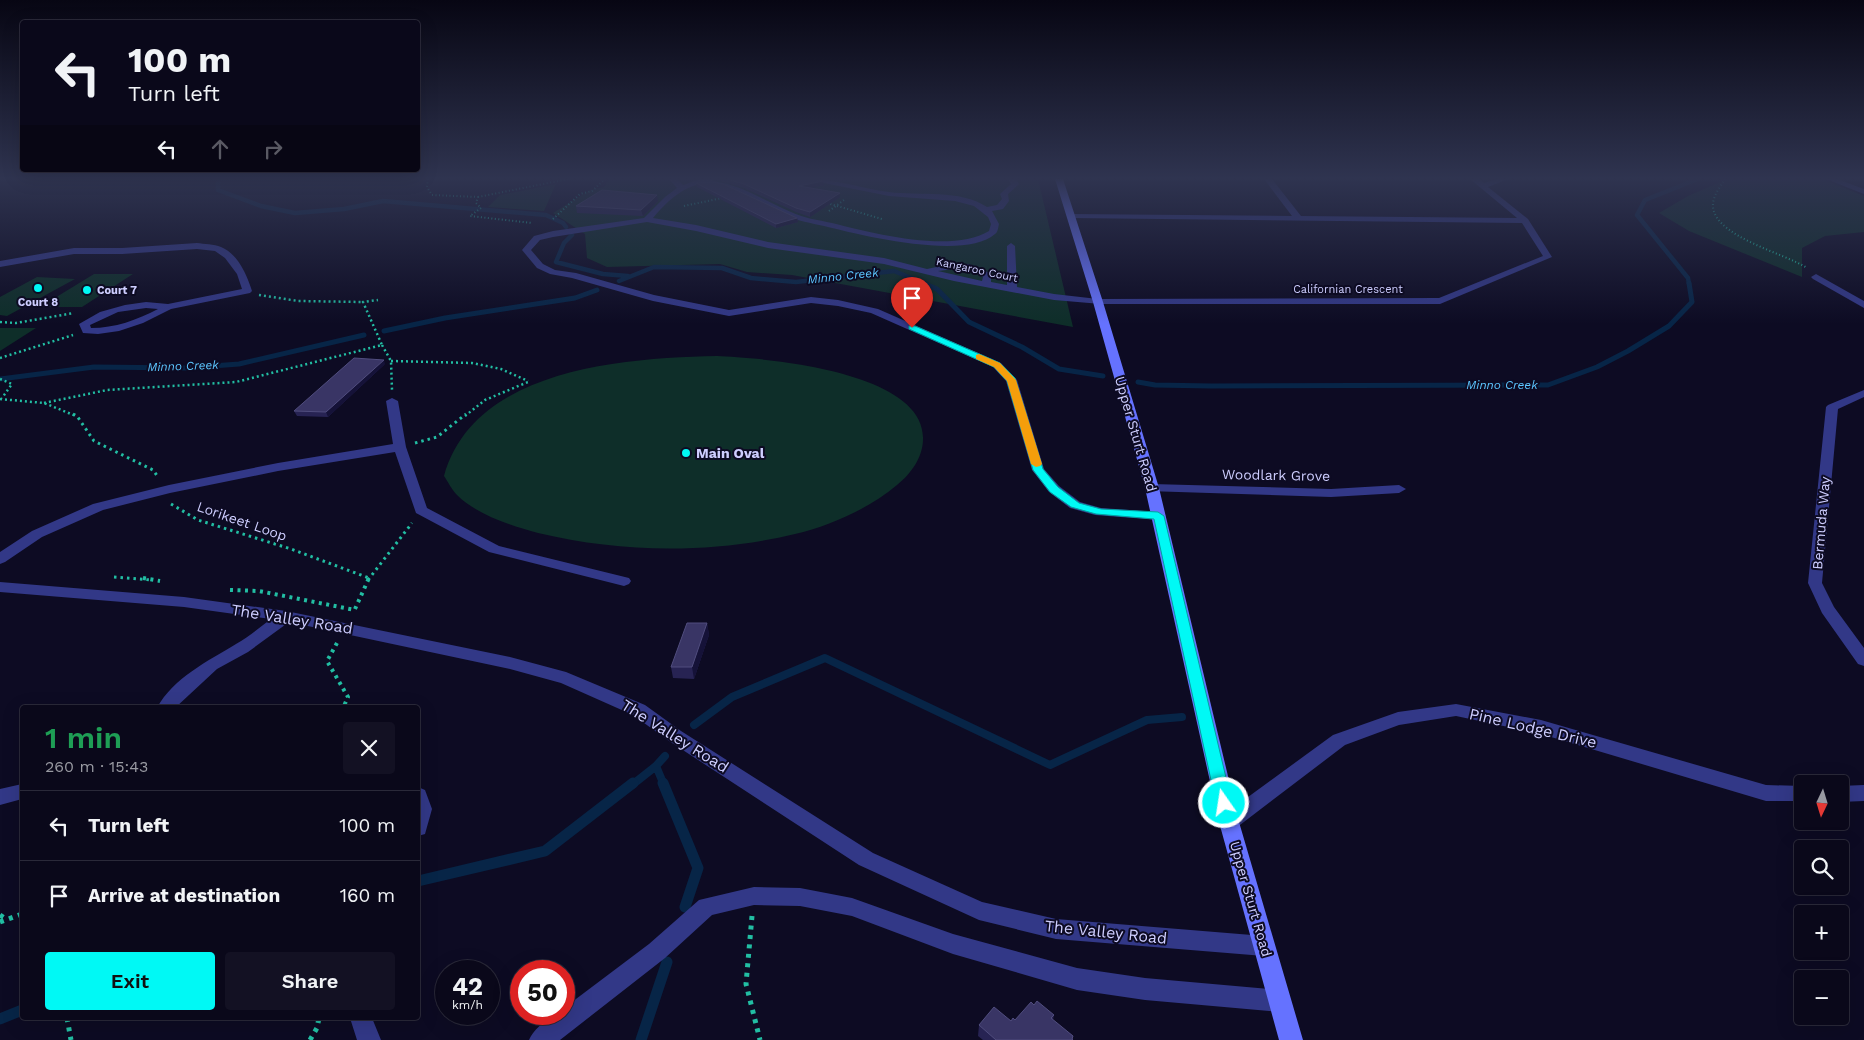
<!DOCTYPE html>
<html lang="en">
<head>
<meta charset="utf-8">
<style>
  :root { --surface:#0a081a; --page:#131123; --text:#f1f3f6; --muted:#999aa2; --line:#2a2939; --accent:#00f9f5 }
  body { margin:0; font-family:"Work Sans",sans-serif; background:var(--page); color:var(--text); height:100vh; display:flex; flex-direction:column; font-size:19px; white-space:nowrap }
  * { box-sizing:border-box; margin:0 }
  p { font-size:16px; color:var(--muted) }
  .icon { flex:none; width:28px; height:28px; fill:none; stroke:currentColor; stroke-width:2; stroke-linecap:round; stroke-linejoin:round }
  .map { position:relative; flex:1; overflow:hidden }
  .drawer { position:absolute; left:20px; top:705px; width:400px; height:315px; display:flex; flex-direction:column; background:var(--surface); border-radius:5px; box-shadow:0 5px 20px #0002,0 0 0 1px var(--line) }
  .drawer>* { flex:none }
  .top-card { position:absolute; left:20px; top:20px; width:400px; height:152px; border-radius:5px; box-shadow:0 5px 20px #0002,0 0 0 1px var(--line); background:#0a081a; color:var(--text); overflow:hidden }
  .needle { width:32px; rotate:184deg }
  .tools { position:absolute; left:1794px; top:775px; display:grid; gap:10px }
  .tools a { display:grid; place-items:center; width:55px; height:55px; border-radius:5px; background:var(--surface); box-shadow:0 5px 20px #0002,0 0 0 1px var(--line); font-size:25px }
  .speed { position:absolute; left:435px; top:960px; display:flex; gap:10px; font-size:25px; font-weight:700; text-align:center }
  .speed>* { display:grid; place-content:center; width:65px; height:65px; border-radius:50%; background:var(--surface); box-shadow:0 5px 20px #0002,0 0 0 1px var(--line); line-height:1 }
  .speed small { font-size:12px; font-weight:400 }
  .speed .limit { border:8px solid #d22; background:#fff; color:#111 }
  .pin { position:absolute; display:grid; place-items:center; width:42px; height:42px; color:#fff; margin:-51px -21px; border-radius:50% 50% 50% 0; rotate:-45deg; box-shadow:0 0 5px #0007 }
  .pin .icon { rotate:45deg }
  .me { position:absolute; width:55px; margin:-28px; rotate:347deg; stroke-linejoin:round; filter:drop-shadow(0 0 4px #0008) }
  .turn { display:flex; align-items:center; gap:18px; height:105px; padding:0 25px; font-size:22px }
  .turn .icon { width:65px; height:65px; stroke-width:2.5 }
  .turn b { display:block; font-size:35px; line-height:42px }
  .lanes { display:flex; align-items:center; height:48px; padding:0 25px; background:#0003; justify-content:center; gap:25px; direction:ltr }
  .lanes .off { opacity:.35 }
  .round { display:grid; place-items:center; flex:none; width:52px; height:52px; border-radius:5px; background:var(--page) }
  .head { display:flex; align-items:center; justify-content:space-between; height:85px; padding:0 25px }
  h1 { font-size:30px; font-weight:600; line-height:38px; color:#1e9e55 }
  .action { display:flex; gap:10px; margin-top:auto; padding:10px 25px }
  .action a { flex:1; height:58px; border-radius:5px; background:var(--accent); color:#111; font-size:20px; font-weight:600; line-height:58px; text-align:center }
  .action a+a { background:var(--page); color:var(--text) }
  ul { padding:0; list-style:none }
  li { display:flex; align-items:center; gap:15px; height:70px; padding:0 25px; border-top:1px solid var(--line) }
  li div { flex:1 }
  li b { display:block; font-size:19px }
  li em { font-style:normal }
  .map>svg:first-child { display:block }
  .green { fill:#0e2e29 }
  .lines { fill:none; stroke-linecap:round; stroke-linejoin:round }
  .stream-far3 { stroke:#072547; stroke-width:4.5 }
  .stream-far2 { stroke:#072547; stroke-width:5 }
  .stream-far1 { stroke:#072547; stroke-width:8 }
  .stream { stroke:#072547; stroke-width:11 }
  .path-far4 { stroke:#22bea3; stroke-width:2; stroke-dasharray:1 2.5; stroke-linecap:butt }
  .path-far3 { stroke:#22bea3; stroke-width:2.5; stroke-dasharray:2 3; stroke-linecap:butt }
  .path-far2 { stroke:#22bea3; stroke-width:3; stroke-dasharray:2.5 4; stroke-linecap:butt }
  .path-far1 { stroke:#22bea3; stroke-width:4; stroke-dasharray:3 4.5; stroke-linecap:butt }
  .path { stroke:#22bea3; stroke-width:5; stroke-dasharray:4 5.5; stroke-linecap:butt }
  .service { fill:#323887; fill-rule:evenodd }
  .minor { fill:#323887; fill-rule:evenodd }
  .secondary { fill:#6572ff; fill-rule:evenodd }
  .wall { fill:#272353 }
  .shaded-wall { fill:#151238 }
  .building { fill:#393565; stroke:#504d7e }
  .route { fill:#00f9f5; stroke:#00a29f }
  .slow { fill:#f59e0b }
  .poi-dot { fill:#00f9f5; stroke:#0d0b23; stroke-width:2 }
  .labels { text-anchor:middle; dominant-baseline:central; stroke-width:4; stroke-linejoin:round; paint-order:stroke }
  .far-street-label { font-size:11px; fill:#ceceff; stroke:#0d0b23 }
  .far-poi-label { font-size:11px; font-weight:bold; fill:#ceceff; stroke:#0d0b23; text-anchor:start }
  .far-water-label { font-size:12px; font-style:italic; fill:#5cc6ff; stroke:#0d0b23 }
  .street-label { font-size:14px; fill:#ceceff; stroke:#0d0b23 }
  .poi-label { font-size:14px; font-weight:bold; fill:#ceceff; stroke:#0d0b23; text-anchor:start }
  .near-street-label { font-size:16px; fill:#ceceff; stroke:#0d0b23 }
</style>
</head>
<body>
<div class="map">
<svg width="1864" height="1040" viewBox="0 0 1864 1040">
  <rect width="100%" height="100%" fill="#0d0b23"/>
  <path class="green" d="M 609,179 L 1038,179 L 1073,327 L 792,275 L 747,272 L 720,264 L 607,267 L 587,258 L 585,234 L 553,213 L 590,190 L 604,187 Z
    M 1727,179 L 1822,179 L 1864,196 L 1864,232 L 1825,236 L 1802,248 L 1802,277 L 1689,231 L 1659,213 L 1688,196 Z
    M 556,184 L 544,211 L 488,207 L 500,195 Z
    M 94,274 L 133,274 L 82,307 L 40,307 Z
    M 37,277 L 75,279 L 7,316 L 0,315 L 0,297 Z
    M 0,328 L 36,328 L 0,351 Z
    M 717,356 C 765,358 925,371 923,439 C 923,457 911,474 897,485 C 870,508 830,526 795,534 C 711,554 622,553 538,533 C 512,526 477,515 457,495 C 452,490 448,482 444,476 C 474,368 624,358 717,356 Z"/>
  <g class="lines">
    <path class="stream-far3" d="M 218,179 L 218,190 L 261,206 L 295,213 L 344,209 L 383,201 L 546,215 L 563,223 L 566,227
      M 572,235 L 564,243 L 556,262 L 603,274 L 628,276
      M 619,281 L 654,267 L 722,268 L 751,278 L 796,282 L 894,271 L 926,284
      M 1689,284 L 1688,278 L 1637,215 L 1645,200 L 1698,179"/>
    <path class="stream-far2" d="M 923,283 L 937,289 L 969,322 L 1022,347 L 1059,369 L 1103,376
      M 384,331 L 445,318 L 575,298 L 597,290
      M 0,379 L 94,367 L 186,368 L 239,364 L 364,335
      M 1138,382 L 1155,385 L 1211,386 L 1548,385 L 1597,367 L 1628,351 L 1669,326 L 1692,302 L 1689,283"/>
    <path class="stream-far1" d="M 694,725 L 732,697 L 825,658 L 1050,765 L 1147,720 L 1182,717
      M 632,785 L 656,766
      M 664,785 L 656,766 L 665,756"/>
    <path class="stream" d="M 663,783 L 698,868 L 685,907
      M 418,881 L 545,851 L 633,783
      M 0,1019 L 22,1010
      M 641,1040 L 667,962"/>
    <path class="path-far4" d="M 428,179 L 427,187 L 432,195 L 478,197 L 476,203 L 481,208 L 470,216 L 532,223
      M 1725,179 C 1720,187 1712,197 1713,207 C 1716,237 1784,253 1807,268
      M 478,197 L 568,179
      M 827,203 L 882,219
      M 684,206 L 722,198
      M 829,211 L 844,200
      M 553,219 L 580,194 L 592,191 L 605,179"/>
    <path class="path-far3" d="M 259,295 L 298,301 L 363,302
      M 0,322 L 16,323 L 74,313
      M 382,345 L 391,361 L 392,390
      M 0,358 L 73,335
      M 391,361 L 472,363 L 501,369 L 528,381
      M 0,379 L 12,384 L 2,398
      M 0,399 L 44,403 L 76,416
      M 44,403 L 107,390 L 236,382 L 382,345 L 363,302 L 378,300
      M 465,416 L 485,400 L 528,382"/>
    <path class="path-far2" d="M 73,414 L 77,416 L 94,441 L 153,470 L 158,477
      M 415,443 L 437,437 L 466,414
      M 171,504 L 198,520 L 291,549 L 369,578
      M 114,577 L 151,580
      M 368,580 L 412,523"/>
    <path class="path-far1" d="M 143,578 L 160,581
      M 230,590 L 259,591 L 355,610
      M 355,609 L 369,578
      M 337,643 L 327,661 L 348,697 L 343,708"/>
    <path class="path" d="M 0,915 L 6,919
      M 752,916 L 746,984 L 760,1040
      M 0,922 L 22,914
      M 67,1018 L 71,1040
      M 310,1040 L 317,1028 L 319,1018"/>
    <path class="service" d="M 669,179 L 677,179 L 683,185 L 700,179 L 713,179 L 713,181 C 742,185 765,201 791,212 C 803,218 818,220 832,223 C 872,233 952,254 989,231 L 991,224 L 988,217 L 974,206 L 955,201 L 889,196 L 804,179 C 833,178 860,188 889,192 C 920,196 960,189 987,207 L 997,205 L 1002,199 L 1000,194 L 1011,184 L 1008,179 L 1016,179 L 1019,184 L 1008,194 L 1009,201 L 1003,209 L 992,211 L 999,224 C 998,228 998,232 995,234 C 965,261 860,235 824,226 C 811,223 798,221 786,216 C 760,206 731,180 702,184 C 682,186 665,204 653,218 L 696,225 L 768,242 L 884,258 L 927,269 L 946,265 L 968,264 L 978,267 L 991,274 L 991,282 L 1007,285 L 1007,246 L 1011,243 L 1015,246 L 1017,287 L 1054,294 L 1098,299 L 1103,302 L 1101,304 L 1054,300 L 954,281 L 884,264 L 768,248 L 696,231 L 647,222 L 553,237 L 540,240 L 531,250 L 543,264 L 555,270 L 576,273 L 654,295 L 729,310 L 811,297 L 838,300 L 878,309 L 1001,363 L 1017,380 L 1044,469 L 1059,486 L 1080,502 L 1101,508 L 1159,512 L 1166,516 L 1159,520 L 1095,515 L 1070,508 L 1049,492 L 1032,470 L 1006,381 L 993,367 L 871,313 L 838,306 L 811,303 L 729,316 L 653,301 L 572,278 L 550,274 L 537,268 L 522,250 L 534,236 L 553,231 L 644,218 L 665,197 L 677,188 ZM 954,269 L 972,271 L 983,277 L 982,281 L 938,271 Z
      M 197,243 C 204,244 214,244 221,247 C 238,254 247,275 252,291 L 250,293 L 171,309 L 143,323 L 119,331 L 98,334 L 83,333 L 79,324 L 100,312 L 125,305 L 146,302 L 168,304 L 242,289 L 237,274 L 225,258 L 215,251 L 197,249 L 122,254 L 74,254 L 0,267 L 0,261 L 74,248 L 122,248 ZM 146,308 L 158,309 C 137,320 115,328 91,328 L 90,325 L 118,312 Z
      M 392,398 L 398,401 L 406,447 L 427,508 L 499,546 L 629,578 L 631,581 L 629,584 L 624,586 L 489,552 L 416,513 L 395,452 L 278,471 L 170,493 L 103,510 L 42,537 L 5,562 L 0,564 L 0,552 L 32,531 L 93,504 L 169,485 L 278,463 L 393,444 L 386,401 Z"/>
    <path class="minor" d="M 1264,179 L 1272,179 L 1301,216 L 1517,218 L 1470,179 L 1479,179 L 1484,183 L 1497,179 L 1508,179 L 1488,187 L 1528,219 L 1552,257 L 1440,304 L 1095,304 L 1093,302 L 1098,299 L 1439,298 L 1543,256 L 1522,223 L 1071,218 L 1067,216 L 1071,214 L 1292,216 Z
      M 1826,179 L 1837,179 L 1864,189 L 1864,194 Z
      M 1816,274 L 1864,301 L 1864,308 L 1813,279 L 1811,277 Z
      M 1864,390 L 1864,397 L 1838,409 L 1822,583 L 1834,607 L 1864,648 L 1864,666 L 1858,664 L 1822,613 L 1808,583 L 1826,407 L 1828,405 Z
      M 1152,484 L 1331,489 L 1399,485 L 1406,489 L 1399,493 L 1331,497 L 1147,491 L 1145,488 L 1147,485 Z
      M 0,582 L 184,597 L 286,611 L 510,657 L 566,672 L 645,705 L 681,731 L 873,853 L 982,902 L 1056,919 L 1264,936 L 1272,939 L 1275,946 L 1272,953 L 1264,956 L 1056,939 L 979,920 L 859,865 L 669,741 L 633,715 L 561,683 L 510,669 L 289,622 L 248,652 L 217,669 L 175,708 L 157,708 C 173,678 208,661 236,644 C 248,637 259,628 271,619 L 184,607 L 0,592 Z
      M 1456,704 L 1541,720 L 1766,785 L 1802,786 L 1802,801 L 1766,801 L 1541,734 L 1456,716 L 1399,725 L 1345,745 L 1236,828 L 1229,830 L 1222,828 L 1219,822 L 1222,816 L 1333,735 L 1398,712 Z
      M 22,784 L 22,799 L 0,805 L 0,789 Z
      M 1864,785 L 1864,801 L 1840,802 L 1840,786 Z
      M 418,787 L 425,790 L 432,809 L 425,834 L 418,836 Z
      M 754,887 L 800,888 L 852,898 L 953,934 L 1077,968 L 1145,978 L 1280,990 L 1288,993 L 1291,1001 L 1288,1009 L 1280,1012 L 1145,1000 L 1077,990 L 953,954 L 852,916 L 800,906 L 754,905 L 712,915 L 665,958 L 560,1040 L 529,1040 C 534,1028 551,1014 564,1014 L 564,1008 L 649,944 L 699,900 Z
      M 350,1018 L 372,1018 L 381,1040 L 357,1040 Z"/>
    <path class="secondary" d="M 1055,179 L 1063,179 L 1103,302 L 1159,488 L 1239,822 L 1303,1040 L 1279,1040 L 1219,822 L 1145,488 L 1093,302 Z"/>
  </g>
  <path class="wall" d="M 714,179 L 815,179 L 823,181 L 824,185 L 810,188 L 840,193 L 840,197 L 810,217 L 796,212 L 744,188 Z
    M 822,179 L 848,179 L 841,181 Z
    M 696,183 L 797,218 L 798,222 L 776,228 L 697,187 Z
    M 658,201 L 643,216 L 577,213 L 576,206 Z
    M 385,364 L 328,417 L 297,416 L 294,411 Z
    M 707,623 L 709,635 L 694,679 L 673,678 L 671,667 Z
    M 1054,1015 L 1053,1020 L 1073,1036 L 1073,1040 L 983,1040 L 978,1036 L 979,1025 Z"/>
  <path class="shaded-wall" d="M 686,179 L 695,179 L 687,182 Z
    M 823,181 L 824,185 L 799,191 L 799,186 Z
    M 840,193 L 840,197 L 810,217 L 810,212 Z
    M 657,195 L 658,201 L 643,216 L 641,210 Z
    M 797,218 L 798,222 L 776,228 L 776,224 Z
    M 384,360 L 385,364 L 328,417 L 326,412 Z
    M 707,623 L 709,635 L 694,679 L 692,667 Z"/>
  <path class="building" d="M 727,179 L 815,179 L 823,181 L 799,186 L 840,193 L 810,212 L 796,208 L 744,184 Z
    M 712,182 L 723,184 L 797,218 L 776,224 L 696,183 Z
    M 602,190 L 657,195 L 641,210 L 576,206 Z
    M 354,358 L 384,360 L 326,412 L 294,411 Z
    M 687,623 L 707,623 L 692,667 L 671,667 Z
    M 1037,1001 L 1054,1015 L 1051,1018 L 1073,1036 L 1072,1039 L 1073,1040 L 996,1040 L 979,1025 L 994,1007 L 1011,1021 L 1013,1018 L 1015,1020 L 1031,1002 L 1034,1005 Z"/>
  <linearGradient id="sky" x2="0" y2="1"><stop stop-color="#070613"/><stop offset="0.55" stop-color="#2f3450"/><stop offset="1" stop-color="#2f3450" stop-opacity="0"/></linearGradient>
  <rect width="1864" height="324" fill="url(#sky)"/>
  <path class="route" d="M 909,326 L 915,326 L 1000,363 L 1015,378 L 1043,469 L 1058,487 L 1079,503 L 1101,509 L 1158,512 L 1164,516 L 1232,803 L 1230,808 L 1224,810 L 1219,808 L 1216,803 L 1154,519 L 1096,514 L 1071,507 L 1050,492 L 1033,470 L 1007,381 L 994,367 L 909,329 Z"/>
  <path class="slow" d="M 979,354 L 1000,363 L 1016,380 L 1042,464 L 1040,466 L 1036,467 L 1031,464 L 1007,381 L 994,367 L 976,359 L 976,355 Z"/>
  <g class="poi-dot">
    <circle cx="38" cy="288" r="5"/>
    <circle cx="87" cy="290" r="5"/>
    <circle cx="686" cy="453" r="5"/>
  </g>
  <g class="labels">
    <g class="far-street-label">
      <text transform="translate(977 270) rotate(12)">Kangaroo Court</text>
      <text x="1348" y="289">Californian Crescent</text>
    </g>
    <g class="far-poi-label">
      <text x="97" y="290">Court 7</text>
      <text x="38" y="302" text-anchor="middle">Court 8</text>
    </g>
    <g class="far-water-label">
      <text transform="translate(843 276) rotate(-6)">Minno Creek</text>
      <text transform="translate(183 366) rotate(-2)">Minno Creek</text>
      <text x="1502" y="385">Minno Creek</text>
    </g>
    <g class="street-label">
      <text transform="translate(1136 434) rotate(74)">Upper Sturt Road</text>
      <text transform="translate(1276 475) rotate(1)">Woodlark Grove</text>
      <text transform="translate(242 521) rotate(19)">Lorikeet Loop</text>
      <text transform="translate(1821 523) rotate(-85)">Bermuda Way</text>
      <text transform="translate(1251 899) rotate(74)">Upper Sturt Road</text>
    </g>
    <g class="poi-label">
      <text x="696" y="453">Main Oval</text>
    </g>
    <g class="near-street-label">
      <text transform="translate(292 619) rotate(9)">The Valley Road</text>
      <text transform="translate(1533 728) rotate(13)">Pine Lodge Drive</text>
      <text transform="translate(675 736) rotate(32)">The Valley Road</text>
      <text transform="translate(1106 932) rotate(6)">The Valley Road</text>
    </g>
  </g>
</svg>
<div class="tools">
<a><svg class="needle" viewBox="-14 -14 28 28"><path d="M0-13l5 13h-10z" fill="#e53935"/><path d="M0 13l5-13h-10z" fill="#999aa2"/></svg></a>
<a><svg class="icon" aria-label="search" viewBox="0 0 24 24"><circle cx="10" cy="10" r="6"/><path d="M15 15l6 6"/></svg></a>
<a>+</a>
<a>−</a>
</div>
<div class="speed"><div>42<small>km/h</small></div><div class="limit">50</div></div>
<div class="pin" style="left:912px;top:328px;background:#d93025"><svg class="icon" aria-label="arrive" viewBox="0 0 24 24"><path d="M6 21V4h12l-3 4 3 4H6"/></svg></div>
<svg class="me" style="left:1224px;top:803px" viewBox="-20 -20 40 40"><circle r="17" fill="#00f9f5" stroke="#fff" stroke-width="3"/><path d="M0-11L8 9 0 5-8 9z" fill="#fff"/></svg>
<div class="top-card">
<div class="turn"><svg class="icon" aria-label="left" viewBox="0 0 24 24"><path d="M17 20v-9H6M10 6l-5 5 5 5"/></svg><div><b>100 m</b>Turn left</div></div>
<div class="lanes"><svg class="icon" aria-label="left" viewBox="0 0 24 24"><path d="M17 20v-9H6M10 6l-5 5 5 5"/></svg><svg class="icon off" aria-label="ahead" viewBox="0 0 24 24"><path d="M12 20V5M6 11l6-6 6 6"/></svg><svg class="icon off" aria-label="right" viewBox="0 0 24 24"><path d="M7 20v-9h11M14 6l5 5-5 5"/></svg></div>
</div>
<section class="drawer">
<div class="head"><div><h1>1 min</h1><p>260 m · 15:43</p></div><a class="round"><svg class="icon" aria-label="close" viewBox="0 0 24 24"><path d="M6 6l12 12M18 6L6 18"/></svg></a></div>
<ul>
<li><svg class="icon" aria-label="left" viewBox="0 0 24 24"><path d="M17 20v-9H6M10 6l-5 5 5 5"/></svg><div><b>Turn left</b></div><em>100 m</em></li>
<li><svg class="icon" aria-label="arrive" viewBox="0 0 24 24"><path d="M6 21V4h12l-3 4 3 4H6"/></svg><div><b>Arrive at destination</b></div><em>160 m</em></li>
</ul>
<div class="action"><a>Exit</a><a>Share</a></div>
</section>
</div>
</body>
</html>
